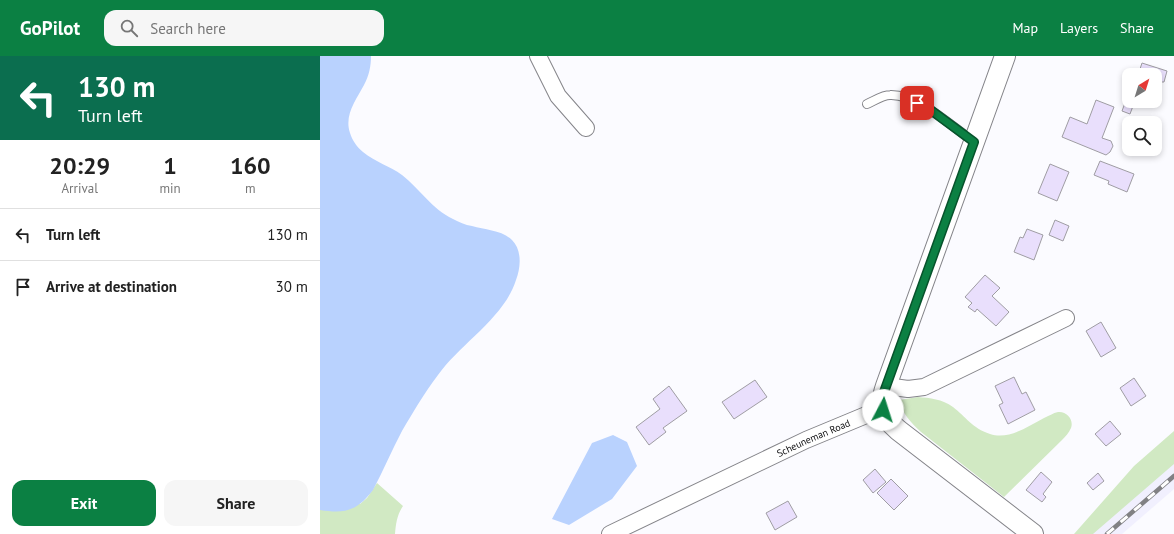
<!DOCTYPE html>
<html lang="en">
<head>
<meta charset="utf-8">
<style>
  :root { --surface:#fff; --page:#f6f6f6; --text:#222; --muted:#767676; --line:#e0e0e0; --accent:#0b8043 }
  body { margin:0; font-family:"PT Sans",sans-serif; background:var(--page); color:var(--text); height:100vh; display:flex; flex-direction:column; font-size:15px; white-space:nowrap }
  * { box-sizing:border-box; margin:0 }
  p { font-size:13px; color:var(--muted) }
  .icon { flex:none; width:22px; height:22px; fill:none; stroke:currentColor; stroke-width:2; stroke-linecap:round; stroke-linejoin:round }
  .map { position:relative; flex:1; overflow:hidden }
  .sheet { display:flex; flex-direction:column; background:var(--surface); width:320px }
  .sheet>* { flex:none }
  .hud { background:#0b6e4f; color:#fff; overflow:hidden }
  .needle { width:26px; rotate:38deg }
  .tools { position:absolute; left:802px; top:12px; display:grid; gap:8px }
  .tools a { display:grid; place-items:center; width:40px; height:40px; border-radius:8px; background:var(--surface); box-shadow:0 2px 6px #0003; font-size:20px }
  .pin { position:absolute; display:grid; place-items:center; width:34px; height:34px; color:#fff; margin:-17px; border-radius:8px; box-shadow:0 2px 6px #0006 }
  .me { position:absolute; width:44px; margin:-22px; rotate:5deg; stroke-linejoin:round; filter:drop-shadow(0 0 3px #0008) }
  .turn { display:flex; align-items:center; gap:14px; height:84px; padding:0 12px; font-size:18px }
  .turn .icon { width:52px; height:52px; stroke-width:2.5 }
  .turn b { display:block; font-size:28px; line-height:34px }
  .eta { display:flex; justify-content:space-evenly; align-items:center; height:68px; text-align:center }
  .eta b { font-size:24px; font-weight:700; line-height:28px }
  .action { display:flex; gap:8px; margin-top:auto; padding:8px 12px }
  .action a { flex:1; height:46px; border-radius:12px; background:var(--accent); color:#fff; font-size:16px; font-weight:700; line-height:46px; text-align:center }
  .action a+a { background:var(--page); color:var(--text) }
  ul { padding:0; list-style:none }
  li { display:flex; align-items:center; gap:12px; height:52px; padding:0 12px; border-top:1px solid var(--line) }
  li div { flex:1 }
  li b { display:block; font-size:15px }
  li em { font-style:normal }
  header { display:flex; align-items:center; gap:24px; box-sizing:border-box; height:56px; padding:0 20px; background:var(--accent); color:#fff }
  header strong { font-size:19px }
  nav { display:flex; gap:22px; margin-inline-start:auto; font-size:14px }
  .search { width:280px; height:36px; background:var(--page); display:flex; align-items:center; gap:10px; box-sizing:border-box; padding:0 14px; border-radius:12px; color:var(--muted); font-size:15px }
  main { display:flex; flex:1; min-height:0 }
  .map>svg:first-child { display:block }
  .built { fill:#f1f0fe }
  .green { fill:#d1e9c3 }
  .water { fill:#b9d2fe }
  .building { fill:#e9dffc; stroke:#9f9da3 }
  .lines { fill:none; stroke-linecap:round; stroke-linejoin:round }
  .service-casing { stroke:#848489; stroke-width:10 }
  .minor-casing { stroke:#848489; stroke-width:18 }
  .tertiary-casing { stroke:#848489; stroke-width:22 }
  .service { stroke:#fff; stroke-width:8 }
  .minor { stroke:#fff; stroke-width:16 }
  .tertiary { stroke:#fff; stroke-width:20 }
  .rail-casing { stroke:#818184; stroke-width:4.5 }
  .rail { stroke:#fff; stroke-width:3; stroke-dasharray:9; stroke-linecap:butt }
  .route-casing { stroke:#07532c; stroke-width:10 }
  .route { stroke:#0b8043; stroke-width:7 }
  .labels { text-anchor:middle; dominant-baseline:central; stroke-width:4; stroke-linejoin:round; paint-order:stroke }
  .street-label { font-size:10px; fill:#0f0f11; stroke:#fff }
</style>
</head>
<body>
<header>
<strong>GoPilot</strong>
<div class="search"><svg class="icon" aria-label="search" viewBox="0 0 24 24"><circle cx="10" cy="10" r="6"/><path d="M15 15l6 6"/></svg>Search here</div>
<nav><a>Map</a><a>Layers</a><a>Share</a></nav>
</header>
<main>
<section class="sheet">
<div class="hud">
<div class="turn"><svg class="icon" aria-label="left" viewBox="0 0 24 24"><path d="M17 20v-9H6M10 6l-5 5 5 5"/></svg><div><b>130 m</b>Turn left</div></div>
</div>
<div class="eta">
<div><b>20:29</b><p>Arrival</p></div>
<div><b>1</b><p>min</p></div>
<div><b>160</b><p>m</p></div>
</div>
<ul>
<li><svg class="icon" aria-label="left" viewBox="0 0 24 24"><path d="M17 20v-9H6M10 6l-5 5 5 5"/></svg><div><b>Turn left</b></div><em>130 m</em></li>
<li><svg class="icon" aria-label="arrive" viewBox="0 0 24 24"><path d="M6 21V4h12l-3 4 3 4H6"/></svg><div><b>Arrive at destination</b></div><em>30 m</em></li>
</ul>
<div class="action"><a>Exit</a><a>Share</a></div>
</section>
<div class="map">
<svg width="854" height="478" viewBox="0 0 854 478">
  <rect width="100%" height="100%" fill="#fbfbff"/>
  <path class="built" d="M 854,406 L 854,433 L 802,478 L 771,478 Z"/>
  <path class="green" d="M 598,341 C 610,342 622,343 633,351 C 646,361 652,372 670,378 C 689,384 707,371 724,362 C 729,360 733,357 738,356 C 747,355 754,364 751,372 C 749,377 745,381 742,384 L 684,441 L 601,376 C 591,367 582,357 579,344 Z
    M 854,375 L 854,408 L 773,478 L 754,478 L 814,410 Z
    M 0,427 L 40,448 L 47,442 L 57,427 L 83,450 C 77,459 76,467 75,478 L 0,478 Z"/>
  <path class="water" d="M 0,0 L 51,0 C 51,10 49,20 44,29 C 36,44 24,59 30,77 C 32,84 37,91 43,96 C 55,106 70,110 82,119 C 100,133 112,153 133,163 C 139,166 145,169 152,170 C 165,174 182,174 192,184 C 202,194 201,211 196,224 C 184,262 141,287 118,319 C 105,336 93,356 82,375 C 72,394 63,415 53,434 C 37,455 25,458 0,454 Z
    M 293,379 L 307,386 L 317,410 L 292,443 L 249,469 L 232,463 L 272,387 Z"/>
  <path class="building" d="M 822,7 L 847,15 L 844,26 L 840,26 L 836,40 L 835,19 L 818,19 Z
    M 776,44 L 794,51 L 782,82 L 791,85 L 793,90 L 790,96 L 786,99 L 742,81 L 750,61 L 767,68 Z
    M 805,47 L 813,50 L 810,58 L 802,55 Z
    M 780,105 L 814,118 L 807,136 L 788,128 L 789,125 L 774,119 Z
    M 730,108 L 749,116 L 737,145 L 718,137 Z
    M 735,164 L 749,170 L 743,185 L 729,179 Z
    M 707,173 L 723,179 L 714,204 L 694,196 L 700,181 L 703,182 Z
    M 665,219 L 680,232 L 672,240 L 689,256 L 676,270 L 657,253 L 655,256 L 648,251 L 652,247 L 645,241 Z
    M 781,266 L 796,292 L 781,301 L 766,275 Z
    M 694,321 L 702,338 L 706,336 L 715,354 L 688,368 L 679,349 L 683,347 L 675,330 Z
    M 814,322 L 826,340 L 811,350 L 800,332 Z
    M 435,324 L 447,341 L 414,363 L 402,346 Z
    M 349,330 L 367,355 L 343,372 L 346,376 L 329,389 L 316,371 L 340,353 L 333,343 Z
    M 790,365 L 801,378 L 786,390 L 775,378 Z
    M 555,413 L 566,426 L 553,437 L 543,424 Z
    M 721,416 L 732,426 L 723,438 L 726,441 L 722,446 L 706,434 Z
    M 778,417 L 784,425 L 773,434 L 767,427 Z
    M 571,423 L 588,440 L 574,454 L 557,437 Z
    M 468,445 L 477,461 L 455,474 L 446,457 Z"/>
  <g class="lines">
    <defs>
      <path id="service" d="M 547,48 C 554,45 563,39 570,39 C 598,38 631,70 653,85"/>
      <g id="minor">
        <path d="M 218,0 L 238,40 L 266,72"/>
        <path d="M 566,330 L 588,333 L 604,331 L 746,262"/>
        <path id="s1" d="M 290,478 L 486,384 L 563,352"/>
      </g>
      <path id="tertiary" d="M 685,0 L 566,330 C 559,350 562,360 578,374 L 713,478"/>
    </defs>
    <use href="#service" class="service-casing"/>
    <use href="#minor" class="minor-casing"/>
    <use href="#tertiary" class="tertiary-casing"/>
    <use href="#service" class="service"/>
    <use href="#minor" class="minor"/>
    <use href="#tertiary" class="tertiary"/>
    <defs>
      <path id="rail" d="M 787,478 L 854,420"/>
    </defs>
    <use href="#rail" class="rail-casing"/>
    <use href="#rail" class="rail"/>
  </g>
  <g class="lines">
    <defs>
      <path id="route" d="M 563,354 L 562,343 L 564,336 L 654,86 L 608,52 L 597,47"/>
    </defs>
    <use href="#route" class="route-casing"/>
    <use href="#route" class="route"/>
  </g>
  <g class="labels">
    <g class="street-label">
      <text stroke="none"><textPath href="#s1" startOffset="225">Scheuneman Road</textPath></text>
    </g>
  </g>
</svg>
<div class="tools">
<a><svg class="needle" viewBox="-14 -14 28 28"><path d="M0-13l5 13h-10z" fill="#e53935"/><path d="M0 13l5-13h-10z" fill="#767676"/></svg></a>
<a><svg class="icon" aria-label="search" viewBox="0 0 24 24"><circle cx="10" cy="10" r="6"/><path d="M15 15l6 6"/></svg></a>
</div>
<div class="pin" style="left:597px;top:47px;background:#d93025"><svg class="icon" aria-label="arrive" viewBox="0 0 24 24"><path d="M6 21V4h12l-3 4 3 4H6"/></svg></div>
<svg class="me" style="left:563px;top:354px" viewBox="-20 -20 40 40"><circle r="19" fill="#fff"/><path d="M0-13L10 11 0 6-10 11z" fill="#0b8043"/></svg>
</div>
</main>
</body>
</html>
